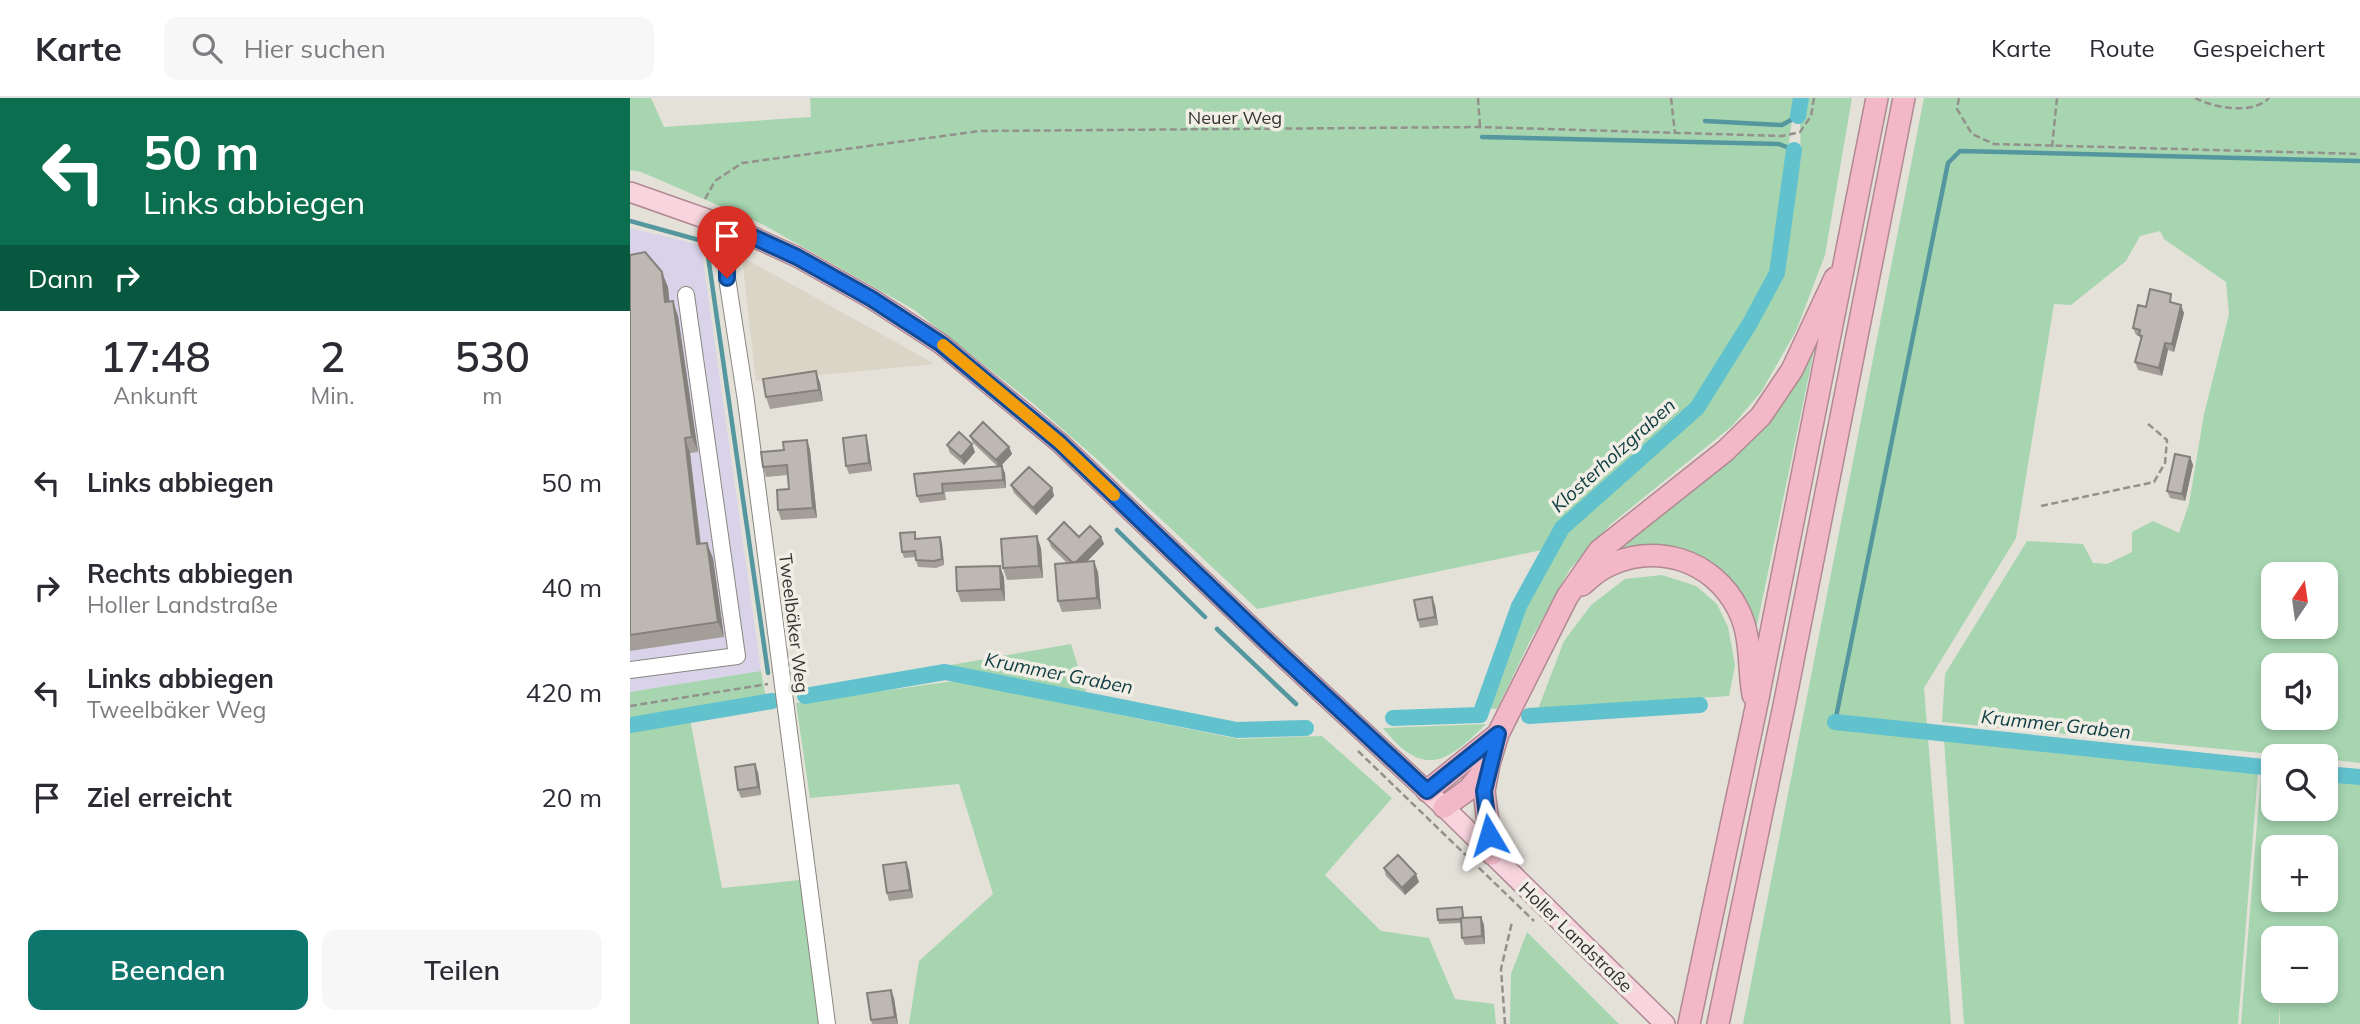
<!DOCTYPE html>
<html lang="de">
<head>
<meta charset="utf-8">
<style>
  :root { --surface:#fff; --page:#f7f7f7; --text:#2b2b33; --muted:#7c7c81; --line:#e1e1e2; --accent:#0f766e }
  body { margin:0; font-family:Mulish,sans-serif; background:var(--page); color:var(--text); height:100vh; display:flex; flex-direction:column; font-size:26px; white-space:nowrap }
  * { box-sizing:border-box; margin:0 }
  p { font-size:23px; color:var(--muted) }
  .icon { flex:none; width:38px; height:38px; fill:none; stroke:currentColor; stroke-width:2; stroke-linecap:round; stroke-linejoin:round }
  .map { position:relative; flex:1; overflow:hidden }
  .side { display:flex; flex-direction:column; background:var(--surface); width:630px }
  .side>* { flex:none }
  .top-card { background:#0b6e4f; color:#fff; overflow:hidden }
  .needle { width:46px; rotate:13deg }
  .tools { position:absolute; left:1631px; top:464px; display:grid; gap:14px }
  .tools a { display:grid; place-items:center; width:77px; height:77px; border-radius:14px; background:var(--surface); box-shadow:0 4px 10px #0003; font-size:35px }
  .pin { position:absolute; display:grid; place-items:center; width:60px; height:60px; color:#fff; margin:-72px -30px; border-radius:50% 50% 50% 0; rotate:-45deg; box-shadow:0 0 7px #0007 }
  .pin .icon { rotate:45deg }
  .me { position:absolute; width:77px; margin:-38px; rotate:353deg; stroke-linejoin:round; filter:drop-shadow(0 0 5px #0008) }
  .turn { display:flex; align-items:center; gap:24px; height:147px; padding:0 28px; font-size:32px }
  .turn .icon { width:91px; height:91px; stroke-width:2.5 }
  .turn b { display:block; font-size:49px; line-height:60px }
  .then { display:flex; align-items:center; height:66px; padding:0 28px; background:#0003; gap:14px; font-size:26px }
  .eta { display:flex; justify-content:space-evenly; align-items:center; height:119px; text-align:center }
  .eta b { font-size:42px; font-weight:600; line-height:49px }
  .button { display:flex; gap:14px; margin-top:auto; padding:14px 28px }
  .button a { flex:1; height:80px; border-radius:14px; background:var(--accent); color:#fff; font-size:28px; font-weight:600; line-height:80px; text-align:center }
  .button a+a { background:var(--page); color:var(--text) }
  ul { padding:0; list-style:none }
  li { display:flex; align-items:center; gap:21px; height:105px; padding:0 28px }
  li div { flex:1 }
  li b { display:block; font-size:26px }
  li em { font-style:normal }
  header { display:flex; align-items:center; gap:42px; box-sizing:border-box; height:98px; padding:0 35px; background:var(--surface); border-bottom:2px solid var(--line) }
  header strong { font-size:33px }
  nav { display:flex; gap:38px; margin-inline-start:auto; font-size:24px }
  .search { width:490px; height:63px; background:var(--page); display:flex; align-items:center; gap:18px; box-sizing:border-box; padding:0 24px; border-radius:14px; color:var(--muted); font-size:26px }
  main { display:flex; flex:1; min-height:0 }
  .map>svg:first-child { display:block }
  .built { fill:#dad5c6 }
  .industrial { fill:#d9d3e9 }
  .green { fill:#a6d5b0; fill-rule:evenodd }
  .lines { fill:none; stroke-linecap:round; stroke-linejoin:round }
  .stream { stroke:#54979e; stroke-width:4.5 }
  .canal { stroke:#61c2ce; stroke-width:16 }
  .minor-casing { stroke:#89867f; stroke-width:18 }
  .major-casing { stroke:#b08992; stroke-width:22 }
  .highway-casing { stroke:#b08992; stroke-width:24 }
  .path { stroke:#93918b; stroke-width:2.5; stroke-dasharray:7 3.5; stroke-linecap:butt }
  .minor { stroke:#fff; stroke-width:16 }
  .major { stroke:#f7d4de; stroke-width:19 }
  .highway { stroke:#f2b8c8; stroke-width:21 }
  .wall { fill:#a39e98 }
  .shaded-wall { fill:#84817c }
  .building { fill:#bdb8b1; stroke:#84817c; stroke-width:2 }
  .route-casing { stroke:#114b97; stroke-width:18 }
  .route { stroke:#1a73e8; stroke-width:12 }
  .slow { stroke:#f59e0b; stroke-width:12 }
  .labels { text-anchor:middle; dominant-baseline:central; stroke-width:7; stroke-linejoin:round; paint-order:stroke }
  .street-label { font-size:18px; fill:#34332f; stroke:#f1eee6 }
  .water-label { font-size:19px; font-style:italic; fill:#0e3d42; stroke:#f1eee6 }
</style>
</head>
<body>
<header>
<strong>Karte</strong>
<div class="search"><svg class="icon" aria-label="search" viewBox="0 0 24 24"><circle cx="10" cy="10" r="6"/><path d="M15 15l6 6"/></svg>Hier suchen</div>
<nav><a>Karte</a><a>Route</a><a>Gespeichert</a></nav>
</header>
<main>
<section class="side">
<div class="top-card">
<div class="turn"><svg class="icon" aria-label="left" viewBox="0 0 24 24"><path d="M17 20v-9H6M10 6l-5 5 5 5"/></svg><div><b>50 m</b>Links abbiegen</div></div>
<div class="then">Dann<svg class="icon" aria-label="right" viewBox="0 0 24 24"><path d="M7 20v-9h11M14 6l5 5-5 5"/></svg></div>
</div>
<div class="eta">
<div><b>17:48</b><p>Ankunft</p></div>
<div><b>2</b><p>Min.</p></div>
<div><b>530</b><p>m</p></div>
</div>
<ul>
<li><svg class="icon" aria-label="left" viewBox="0 0 24 24"><path d="M17 20v-9H6M10 6l-5 5 5 5"/></svg><div><b>Links abbiegen</b></div><em>50 m</em></li>
<li><svg class="icon" aria-label="right" viewBox="0 0 24 24"><path d="M7 20v-9h11M14 6l5 5-5 5"/></svg><div><b>Rechts abbiegen</b><p>Holler Landstraße</p></div><em>40 m</em></li>
<li><svg class="icon" aria-label="left" viewBox="0 0 24 24"><path d="M17 20v-9H6M10 6l-5 5 5 5"/></svg><div><b>Links abbiegen</b><p>Tweelbäker Weg</p></div><em>420 m</em></li>
<li><svg class="icon" aria-label="arrive" viewBox="0 0 24 24"><path d="M6 21V4h12l-3 4 3 4H6"/></svg><div><b>Ziel erreicht</b></div><em>20 m</em></li>
</ul>
<div class="button"><a>Beenden</a><a>Teilen</a></div>
</section>
<div class="map">
<svg width="1730" height="926" viewBox="0 0 1730 926">
  <rect width="100%" height="100%" fill="#e4e1d9"/>
  <path class="built" d="M 112,159 L 305,266 L 126,283 Z"/>
  <path class="industrial" d="M 0,130 L 71,147 L 131,573 L 0,594 Z"/>
  <path class="green" d="M 0,0 L 21,0 L 34,29 L 181,19 L 180,0 L 1165,0 L 1142,171 L 1062,308 L 930,423 L 912,452 L 627,511 L 470,364 L 405,307 L 283,211 L 132,126 L 11,74 L 0,72 Z
    M 1174,0 L 1222,0 L 1195,157 L 1166,233 L 1131,294 L 1102,328 L 981,426 L 940,471 L 900,543 L 867,611 L 854,610 L 893,510 L 938,433 L 1073,312 L 1152,179 L 1171,59 L 1170,28 Z
    M 1294,0 L 1730,0 L 1730,665 L 1696,661 L 1696,658 L 1662,658 L 1312,624 L 1315,576 L 1397,443 L 1453,446 L 1463,465 L 1477,466 L 1502,454 L 1502,434 L 1523,423 L 1549,435 L 1559,406 L 1574,316 L 1599,216 L 1596,184 L 1534,141 L 1530,133 L 1510,138 L 1496,163 L 1441,207 L 1424,206 L 1386,440 L 1294,590 L 1321,926 L 1113,926 ZM 1643,476 L 1696,476 L 1696,528 L 1643,528 ZM 1643,567 L 1696,567 L 1696,620 L 1643,620 Z
    M 1186,243 L 1126,532 L 1082,468 L 977,461 L 1041,402 Z
    M 1032,477 L 1066,488 L 1087,506 L 1098,529 L 1105,567 L 1099,598 L 908,611 L 934,543 L 961,507 L 995,481 Z
    M 441,546 L 456,594 L 315,568 Z
    M 131,573 L 136,600 L 0,619 L 0,594 Z
    M 324,583 L 608,641 L 692,638 L 762,700 L 695,777 L 751,833 L 799,840 L 825,901 L 864,906 L 866,926 L 279,926 L 289,863 L 363,796 L 329,686 L 180,700 L 166,605 Z
    M 60,621 L 92,790 L 170,782 L 190,926 L 0,926 L 0,631 Z
    M 856,626 C 816,666 793,680 753,630 Z
    M 1314,642 L 1628,675 L 1608,926 L 1334,926 Z
    M 1631,675 L 1643,676 L 1643,710 L 1696,710 L 1696,682 L 1730,685 L 1730,926 L 1650,926 L 1650,907 L 1649,926 L 1611,926 ZM 1643,749 L 1696,749 L 1696,802 L 1643,802 ZM 1643,840 L 1696,840 L 1696,892 L 1643,892 Z
    M 897,834 L 989,926 L 880,926 L 881,876 Z"/>
  <g class="lines">
    <path class="stream" d="M 1075,23 L 1152,27 L 1168,18
      M 852,39 L 1149,46 L 1164,52
      M 0,123 L 76,144 L 138,575
      M 487,432 L 575,519
      M 587,531 L 666,606
      M 1205,624 L 1318,65 L 1330,53 L 1730,63"/>
    <path class="canal" d="M 1168,18 L 1171,0
      M 175,598 L 315,574 L 607,632 L 676,630
      M 899,618 L 1070,607
      M 763,620 L 850,617 L 889,508 L 932,430 L 1067,310 L 1120,225 L 1147,175 L 1164,52
      M 1205,624 L 1643,670
      M 0,627 L 142,603
      M 1696,676 L 1730,679"/>
    <defs>
      <path id="minor" d="M 108,132 L 97,157 L 97,180 L 116,303 L 197,926
        M 0,572 L 107,558 L 56,197"/>
      <path id="major" d="M 0,94 L 108,132 L 167,159 L 242,201 L 311,246 L 430,345 L 636,543 L 814,709 L 1035,926"/>
      <path id="highway" d="M 952,487 C 959,481 966,474 974,470 C 1023,443 1083,461 1108,511 C 1122,538 1118,568 1123,597
        M 797,693 L 868,636
        M 814,709 L 839,691 L 856,670
        M 862,756 L 854,693 L 859,666 L 868,636 L 937,499 L 969,453 L 1095,353 L 1131,318 L 1162,272 L 1205,180
        M 1059,926 L 1126,610 L 1247,0
        M 1088,926 L 1155,603 L 1274,0"/>
    </defs>
    <use href="#minor" class="minor-casing"/>
    <use href="#major" class="major-casing"/>
    <use href="#highway" class="highway-casing"/>
    <path class="path" d="M 848,0 L 850,29
      M 1041,0 L 1045,35
      M 1329,0 L 1327,11 L 1342,36 L 1364,46 L 1730,56
      M 1565,0 C 1584,10 1623,17 1639,0
      M 1422,49 L 1427,0
      M 75,101 L 85,83 L 112,65 L 350,33 L 850,29 L 1152,38 L 1170,34 L 1181,18 L 1184,0
      M 1411,408 L 1524,384 L 1535,365 L 1537,342 L 1517,325
      M 0,608 L 138,586
      M 728,653 L 904,823
      M 875,926 L 871,871 L 882,824"/>
    <use href="#minor" class="minor"/>
    <use href="#major" class="major"/>
    <use href="#highway" class="highway"/>
  </g>
  <path class="wall" d="M 0,157 L 38,189 L 39,203 L 48,218 L 68,354 L 60,355 L 71,446 L 83,460 L 94,539 L 0,553 Z
    M 1544,204 L 1544,205 L 1554,215 L 1544,254 L 1538,252 L 1532,278 L 1508,272 L 1505,264 L 1511,242 L 1509,238 L 1506,237 L 1503,230 L 1516,209 Z
    M 186,273 L 190,285 L 193,303 L 140,311 L 136,299 Z
    M 340,338 L 379,349 L 382,356 L 371,368 L 375,375 L 376,390 L 315,394 L 316,402 L 290,405 L 287,398 L 284,376 L 367,368 L 343,345 Z
    M 177,342 L 180,352 L 187,420 L 151,422 L 148,412 L 159,391 L 158,377 L 136,379 L 133,369 L 154,352 Z
    M 238,345 L 242,373 L 219,376 L 216,368 Z
    M 317,347 L 345,354 L 334,367 L 320,355 Z
    M 1560,359 L 1563,367 L 1555,403 L 1540,400 L 1537,393 Z
    M 381,387 L 422,390 L 424,398 L 406,417 L 384,395 Z
    M 310,439 L 312,446 L 314,467 L 306,470 L 288,469 L 285,459 L 274,460 L 272,454 L 287,441 Z
    M 449,439 L 471,439 L 474,446 L 457,463 L 468,474 L 471,511 L 432,514 L 428,503 L 437,465 L 421,449 L 418,441 Z
    M 411,450 L 413,480 L 377,482 L 373,470 Z
    M 374,479 L 375,503 L 331,504 L 327,493 Z
    M 805,507 L 808,527 L 790,530 L 788,522 Z
    M 128,674 L 131,697 L 111,700 L 108,692 Z
    M 754,770 L 789,784 L 775,797 L 756,778 Z
    M 279,772 L 283,800 L 259,803 L 257,795 Z
    M 833,813 L 834,820 L 851,819 L 854,827 L 855,846 L 835,847 L 832,840 L 831,825 L 809,826 L 808,822 Z
    M 264,900 L 268,926 L 242,926 L 241,922 Z"/>
  <path class="shaded-wall" d="M 32,174 L 38,189 L 41,219 L 35,204 Z
    M 43,203 L 48,218 L 68,354 L 62,339 Z
    M 1551,207 L 1554,215 L 1544,254 L 1542,246 Z
    M 1535,245 L 1538,252 L 1532,278 L 1529,270 Z
    M 186,273 L 190,285 L 193,303 L 189,292 Z
    M 236,337 L 238,345 L 242,373 L 239,365 Z
    M 55,340 L 60,355 L 72,461 L 67,446 Z
    M 177,342 L 180,352 L 187,420 L 183,410 Z
    M 342,346 L 345,354 L 334,367 L 331,359 Z
    M 379,349 L 382,356 L 369,370 L 366,362 Z
    M 1560,359 L 1563,367 L 1555,403 L 1552,396 Z
    M 372,368 L 375,375 L 376,390 L 373,382 Z
    M 422,390 L 424,398 L 406,417 L 403,410 Z
    M 407,438 L 411,450 L 413,480 L 409,468 Z
    M 310,439 L 312,446 L 314,467 L 312,461 Z
    M 471,439 L 474,446 L 447,474 L 444,466 Z
    M 77,445 L 83,460 L 94,539 L 88,524 Z
    M 464,463 L 468,474 L 471,511 L 467,500 Z
    M 370,468 L 374,479 L 375,503 L 371,491 Z
    M 802,499 L 805,507 L 808,527 L 805,519 Z
    M 125,666 L 128,674 L 131,697 L 128,689 Z
    M 276,764 L 279,772 L 283,800 L 280,792 Z
    M 786,776 L 789,784 L 775,797 L 772,790 Z
    M 851,819 L 854,827 L 855,846 L 852,838 Z
    M 261,892 L 264,900 L 268,926 L 265,919 Z"/>
  <path class="building" d="M 15,154 L 32,174 L 35,204 L 43,203 L 62,339 L 55,340 L 67,446 L 77,445 L 88,524 L 0,537 L 0,157 Z
    M 1520,191 L 1541,196 L 1540,204 L 1551,207 L 1542,246 L 1535,245 L 1529,270 L 1505,264 L 1512,238 L 1509,237 L 1510,232 L 1503,230 L 1508,207 L 1516,209 Z
    M 186,273 L 189,292 L 136,299 L 133,281 Z
    M 353,324 L 379,349 L 366,362 L 340,338 Z
    M 329,334 L 342,346 L 331,359 L 317,347 Z
    M 236,337 L 239,365 L 216,368 L 213,340 Z
    M 177,342 L 183,410 L 148,412 L 147,392 L 159,391 L 157,367 L 133,369 L 131,354 L 154,352 L 153,344 Z
    M 1545,356 L 1560,359 L 1552,396 L 1537,393 Z
    M 372,368 L 373,382 L 312,386 L 313,395 L 287,398 L 284,376 Z
    M 399,369 L 422,390 L 403,410 L 381,387 Z
    M 434,424 L 449,439 L 460,428 L 471,439 L 446,464 L 442,464 L 418,441 Z
    M 285,434 L 285,441 L 310,439 L 312,461 L 304,463 L 286,462 L 285,453 L 272,454 L 270,435 Z
    M 407,438 L 409,468 L 373,470 L 371,441 Z
    M 464,463 L 467,500 L 428,503 L 425,466 Z
    M 370,468 L 371,491 L 327,493 L 326,469 Z
    M 802,499 L 805,519 L 788,522 L 784,502 Z
    M 125,666 L 128,689 L 108,692 L 105,669 Z
    M 768,757 L 786,776 L 772,790 L 754,770 Z
    M 276,764 L 280,792 L 257,795 L 253,767 Z
    M 832,809 L 833,820 L 831,821 L 808,822 L 807,811 Z
    M 851,819 L 852,838 L 832,840 L 831,820 Z
    M 261,892 L 265,919 L 241,922 L 237,895 Z"/>
  <g class="lines">
    <defs>
      <path id="route" d="M 97,180 L 97,157 L 108,132 L 167,159 L 242,201 L 311,246 L 430,345 L 636,543 L 797,693 L 868,636 L 854,693 L 859,737"/>
    </defs>
    <use href="#route" class="route-casing"/>
    <use href="#route" class="route"/>
    <path class="slow" d="M 313,247 L 430,345 L 484,397"/>
  </g>
  <g class="labels">
    <g class="street-label">
      <text x="605" y="19">Neuer Weg</text>
      <text transform="translate(164 525) rotate(83)">Tweelbäker Weg</text>
      <text transform="translate(946 839) rotate(44)">Holler Landstraße</text>
    </g>
    <g class="water-label">
      <text transform="translate(983 357) rotate(-42)">Klosterholzgraben</text>
      <text transform="translate(429 575) rotate(11)">Krummer Graben</text>
      <text transform="translate(1426 626) rotate(6)">Krummer Graben</text>
    </g>
  </g>
</svg>
<div class="tools">
<a><svg class="needle" viewBox="-14 -14 28 28"><path d="M0-13l5 13h-10z" fill="#e53935"/><path d="M0 13l5-13h-10z" fill="#7c7c81"/></svg></a>
<a><svg class="icon" aria-label="sound" viewBox="0 0 24 24"><path d="M4 9h4l5-4v14l-5-4H4zM17 9q2 3 0 6"/></svg></a>
<a><svg class="icon" aria-label="search" viewBox="0 0 24 24"><circle cx="10" cy="10" r="6"/><path d="M15 15l6 6"/></svg></a>
<a>+</a>
<a>−</a>
</div>
<div class="pin" style="left:97px;top:180px;background:#d93025"><svg class="icon" aria-label="arrive" viewBox="0 0 24 24"><path d="M6 21V4h12l-3 4 3 4H6"/></svg></div>
<svg class="me" style="left:859px;top:737px" viewBox="-20 -20 40 40"><path d="M0-17L14 15 0 8-14 15z" fill="#1a73e8" stroke="#fff" stroke-width="4"/></svg>
</div>
</main>
</body>
</html>
